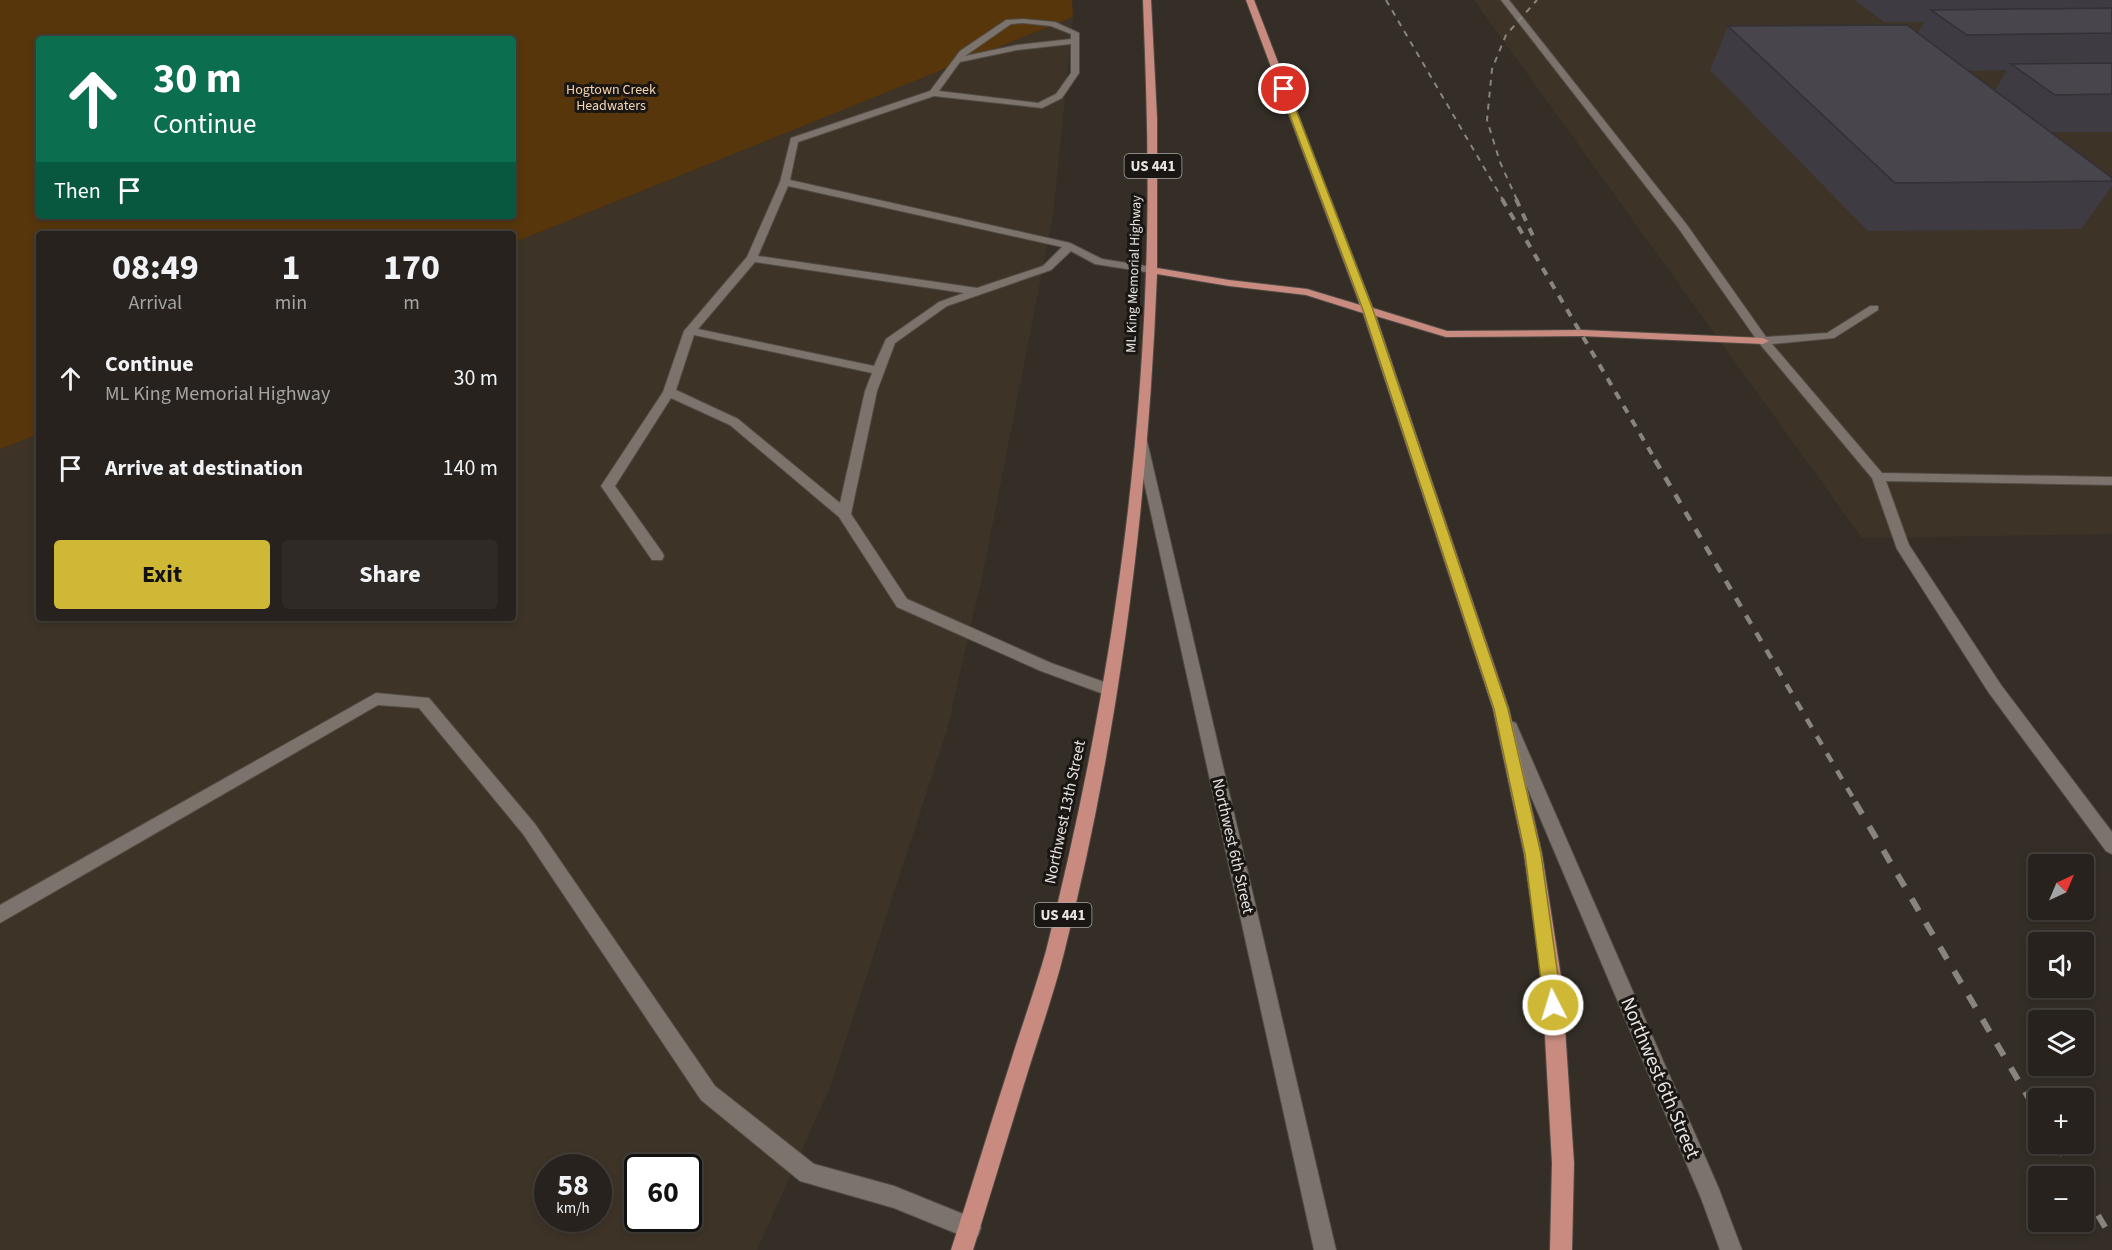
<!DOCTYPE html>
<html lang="en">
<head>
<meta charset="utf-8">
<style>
  :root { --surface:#27221d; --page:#2f2a26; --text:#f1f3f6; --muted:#a4a4a4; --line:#433f3b; --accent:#d0b837 }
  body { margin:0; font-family:"Source Sans 3",sans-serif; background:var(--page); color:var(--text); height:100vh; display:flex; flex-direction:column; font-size:22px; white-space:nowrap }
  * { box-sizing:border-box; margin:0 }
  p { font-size:20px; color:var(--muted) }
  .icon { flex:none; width:33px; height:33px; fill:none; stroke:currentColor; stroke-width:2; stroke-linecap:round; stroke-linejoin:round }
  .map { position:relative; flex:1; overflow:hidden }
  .drawer { position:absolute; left:36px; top:231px; width:480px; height:390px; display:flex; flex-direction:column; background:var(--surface); border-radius:6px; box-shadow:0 3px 9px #0003,0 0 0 2px var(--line) }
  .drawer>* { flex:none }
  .hud { position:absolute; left:36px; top:36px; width:480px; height:183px; border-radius:6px; box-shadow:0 3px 9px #0003,0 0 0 2px var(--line); background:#0b6e4f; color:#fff; overflow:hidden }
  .needle { width:39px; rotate:44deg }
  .fabs { position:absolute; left:2028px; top:854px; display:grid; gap:12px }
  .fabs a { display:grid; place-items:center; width:66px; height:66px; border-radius:6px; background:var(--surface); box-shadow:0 3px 9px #0003,0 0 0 2px var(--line); font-size:30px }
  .speed { position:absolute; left:534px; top:1154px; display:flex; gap:12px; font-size:30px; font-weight:700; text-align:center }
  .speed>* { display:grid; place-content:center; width:78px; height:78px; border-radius:50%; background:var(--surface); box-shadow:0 3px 9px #0003,0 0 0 2px var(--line); line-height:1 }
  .speed small { font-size:15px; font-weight:400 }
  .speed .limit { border:3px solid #111; border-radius:9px; background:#fff; color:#111 }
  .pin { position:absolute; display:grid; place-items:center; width:51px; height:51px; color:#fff; margin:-26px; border:3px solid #fff; border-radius:50%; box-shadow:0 2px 6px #0007 }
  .me { position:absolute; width:66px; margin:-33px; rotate:355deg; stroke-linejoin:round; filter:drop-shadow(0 0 4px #0008) }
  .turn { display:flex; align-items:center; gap:21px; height:126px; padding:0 18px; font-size:27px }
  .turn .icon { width:78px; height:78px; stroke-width:2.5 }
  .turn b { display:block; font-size:42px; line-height:51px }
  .then { display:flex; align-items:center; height:57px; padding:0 18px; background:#0003; gap:12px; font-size:22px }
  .eta { display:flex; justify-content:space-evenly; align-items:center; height:102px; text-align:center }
  .eta b { font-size:36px; font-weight:700; line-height:42px }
  .cta { display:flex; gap:12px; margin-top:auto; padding:12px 18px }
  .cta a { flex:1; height:69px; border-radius:6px; background:var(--accent); color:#111; font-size:24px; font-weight:700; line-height:69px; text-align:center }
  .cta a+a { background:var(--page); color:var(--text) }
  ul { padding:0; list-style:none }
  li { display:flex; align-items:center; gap:18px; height:90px; padding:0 18px }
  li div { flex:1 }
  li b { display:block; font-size:22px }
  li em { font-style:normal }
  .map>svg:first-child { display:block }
  .built { fill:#3e3327; fill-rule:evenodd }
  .green { fill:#57360c; fill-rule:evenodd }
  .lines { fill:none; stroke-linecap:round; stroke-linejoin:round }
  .service-casing { stroke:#514c46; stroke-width:2 }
  .secondary-casing { stroke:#514c46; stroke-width:2 }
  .primary-casing { stroke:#514c46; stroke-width:2 }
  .service { fill:#7b736c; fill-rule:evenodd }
  .secondary { fill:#7b736c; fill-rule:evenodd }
  .primary { fill:#c98b80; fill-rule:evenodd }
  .rail-far3 { stroke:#89847e; stroke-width:2; stroke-dasharray:6 6; stroke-linecap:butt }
  .rail-far2 { stroke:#89847e; stroke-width:4; stroke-dasharray:8 8; stroke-linecap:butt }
  .rail-far1 { stroke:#89847e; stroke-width:4.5; stroke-dasharray:10 10; stroke-linecap:butt }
  .rail { stroke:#89847e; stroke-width:6; stroke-dasharray:14 14; stroke-linecap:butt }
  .wall { fill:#3f3b42; fill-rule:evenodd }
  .building { fill:#49454d; stroke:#333036; stroke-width:1.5 }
  .route { fill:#d0b837; stroke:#877824; stroke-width:1.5 }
  .labels { text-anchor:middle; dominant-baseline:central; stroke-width:6; stroke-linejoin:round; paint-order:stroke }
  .far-park-label { font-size:14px; fill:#f5d5b2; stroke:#191613 }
  .far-street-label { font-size:14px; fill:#e9e4e0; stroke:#191613 }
  .shield { fill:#191613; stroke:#aba6a2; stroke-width:1.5 }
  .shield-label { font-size:15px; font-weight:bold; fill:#e9e4e0 }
  .street-label { font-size:16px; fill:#e9e4e0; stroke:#191613 }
  .near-street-label { font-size:20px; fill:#e9e4e0; stroke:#191613 }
</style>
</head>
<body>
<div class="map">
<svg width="2112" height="1250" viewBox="0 0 2112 1250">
  <rect width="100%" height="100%" fill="#342e27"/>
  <path class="built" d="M 1474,0 L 2112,0 L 2112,534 L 1862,538 Z
    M 1073,17 L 1053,216 L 983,573 L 947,730 L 831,1085 L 757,1250 L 0,1250 L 0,449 L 39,434 L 39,618 L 513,618 L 513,243 ZM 548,1167 L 598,1167 L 598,1218 L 548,1218 ZM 638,1167 L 688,1167 L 688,1218 L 638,1218 Z"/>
  <path class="green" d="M 0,0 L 1072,0 L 1073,17 L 513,243 L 513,234 L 39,234 L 39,434 L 0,449 ZM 39,39 L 513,39 L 513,216 L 39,216 Z"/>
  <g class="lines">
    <defs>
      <path id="service" d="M 1501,0 L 1509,0 L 1687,225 L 1766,337 L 1827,333 L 1870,306 L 1878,306 L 1878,310 L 1834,338 L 1772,344 L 1882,473 L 2112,477 L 2112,485 L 1886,481 L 1909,545 L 2001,685 L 2112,832 L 2112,854 L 2106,851 L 1989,693 L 1897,549 L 1872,478 L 1759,343 L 1679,229 Z
        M 1023,19 L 1055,22 L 1079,33 L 1079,73 L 1062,98 L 1042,108 L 934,96 L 798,142 L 790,180 L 1070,243 L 1102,259 L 1152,267 L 1157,270 L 1152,273 L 1095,264 L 1071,251 L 1051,270 L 947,306 L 895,343 L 877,391 L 851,514 L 907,599 L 1051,663 L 1115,686 L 1117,690 L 1115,694 L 1109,696 L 1041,671 L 897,607 L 839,517 L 730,425 L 671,398 L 615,486 L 662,552 L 664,556 L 662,560 L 652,560 L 601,486 L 663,392 L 684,331 L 747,257 L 780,182 L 791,138 L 930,91 L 960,51 L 1006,20 ZM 1023,23 L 1051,26 L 1071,34 L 1071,39 L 1017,45 L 965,56 L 1011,24 ZM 1071,44 L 1071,73 L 1056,94 L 1038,103 L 939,91 L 960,62 L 1017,50 ZM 788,186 L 1062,247 L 1043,266 L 977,288 L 758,256 ZM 755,262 L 964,293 L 939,302 L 886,339 L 874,366 L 698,329 ZM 694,335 L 872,373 L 865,391 L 840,503 L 738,419 L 676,390 Z
        M 376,693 L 429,698 L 535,824 L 715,1086 L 814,1164 L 894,1186 L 978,1220 L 981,1228 L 978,1236 L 970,1239 L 894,1208 L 800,1181 L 701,1100 L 523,834 L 419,708 L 378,705 L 0,923 L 0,905 Z"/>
      <path id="secondary" d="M 1141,437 L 1147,441 L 1336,1250 L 1314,1250 L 1135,441 Z
        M 1510,721 L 1516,723 L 1518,728 L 1719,1189 L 1742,1250 L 1720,1250 L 1701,1198 L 1502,728 L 1504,723 Z"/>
      <path id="primary" d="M 1143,0 L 1151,0 L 1157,118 L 1157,268 L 1229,280 L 1307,289 L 1360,305 L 1246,0 L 1254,0 L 1373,308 L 1447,331 L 1582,330 L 1763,338 L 1769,341 L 1763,344 L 1582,336 L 1446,337 L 1376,316 L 1509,709 L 1542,854 L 1562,983 L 1574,1163 L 1572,1250 L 1550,1250 L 1552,1163 L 1542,983 L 1524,854 L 1493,709 L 1363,313 L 1306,295 L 1229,286 L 1157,274 C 1148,502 1120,731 1064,953 C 1054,992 1041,1030 1029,1068 C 1010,1129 992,1190 973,1250 L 951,1250 C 971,1189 989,1128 1009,1067 C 1021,1028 1035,990 1046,951 C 1105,718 1142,477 1147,237 C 1149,158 1146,79 1143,0 Z"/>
    </defs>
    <use href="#service" class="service-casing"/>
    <use href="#secondary" class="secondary-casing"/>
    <use href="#primary" class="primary-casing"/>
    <use href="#service" class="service"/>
    <use href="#secondary" class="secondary"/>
    <use href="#primary" class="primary"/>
    <path class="rail-far3" d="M 1386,0 L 1503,200
      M 1517,200 L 1500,162 L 1487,120 L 1492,69 L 1506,35 L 1537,0"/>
    <path class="rail-far2" d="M 1502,199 L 1656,461
      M 1516,199 L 1533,236"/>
    <path class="rail-far1" d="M 1655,460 L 1856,803"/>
    <path class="rail" d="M 1855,802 L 2038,1114
      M 2056,1143 L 2075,1176
      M 2084,1191 L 2112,1239"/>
  </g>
  <path class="wall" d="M 1855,0 L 2112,0 L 2112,132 L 2051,132 L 2112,178 L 2112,186 L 2081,229 L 1868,231 L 1710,70 L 1728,26 L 1918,33 L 1924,22 L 1884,22 ZM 2007,70 L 1995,90 L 1969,71 Z"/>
  <path class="building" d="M 2112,8 L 2112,33 L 1967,35 L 1931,10 Z
    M 1907,25 L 2112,178 L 2112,181 L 1895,183 L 1728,26 Z
    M 2112,63 L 2112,94 L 2055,95 L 2011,64 Z"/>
  <path class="route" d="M 1284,86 L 1288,89 L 1373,310 L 1508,709 L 1541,854 L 1562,1005 L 1559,1011 L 1553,1014 L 1547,1011 L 1544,1005 L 1525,854 L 1494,709 L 1363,310 L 1280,89 Z"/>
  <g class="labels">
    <g class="far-park-label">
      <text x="611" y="90">Hogtown Creek<tspan x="611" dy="16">Headwaters</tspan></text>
    </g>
    <g class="far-street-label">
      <text transform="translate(1134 274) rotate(-88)">ML King Memorial Highway</text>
    </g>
    <g class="shield">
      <rect x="1124.5" y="154" width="57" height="24" rx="4.5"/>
      <rect x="1034.5" y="903" width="57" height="24" rx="4.5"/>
    </g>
    <g class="shield-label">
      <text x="1153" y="166">US 441</text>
      <text x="1063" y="915">US 441</text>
    </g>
    <g class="street-label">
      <text transform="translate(1065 812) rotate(-78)">Northwest 13th Street</text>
      <text transform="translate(1233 846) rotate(77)">Northwest 6th Street</text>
    </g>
    <g class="near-street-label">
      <text transform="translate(1660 1078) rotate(67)">Northwest 6th Street</text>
    </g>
  </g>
</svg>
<div class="fabs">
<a><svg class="needle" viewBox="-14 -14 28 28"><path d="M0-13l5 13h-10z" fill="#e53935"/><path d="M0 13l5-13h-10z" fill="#a4a4a4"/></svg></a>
<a><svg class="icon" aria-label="sound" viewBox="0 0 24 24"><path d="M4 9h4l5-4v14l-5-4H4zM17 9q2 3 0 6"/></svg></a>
<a><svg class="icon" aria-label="layers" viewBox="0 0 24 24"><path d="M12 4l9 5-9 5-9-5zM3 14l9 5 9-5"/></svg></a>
<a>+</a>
<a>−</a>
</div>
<div class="speed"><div>58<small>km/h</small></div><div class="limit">60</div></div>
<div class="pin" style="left:1284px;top:89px;background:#d93025"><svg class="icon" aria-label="arrive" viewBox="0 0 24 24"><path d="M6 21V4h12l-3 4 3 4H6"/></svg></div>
<svg class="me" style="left:1553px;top:1005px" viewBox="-20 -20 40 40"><circle r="17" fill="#d0b837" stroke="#fff" stroke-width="3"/><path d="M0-11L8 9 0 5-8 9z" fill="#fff"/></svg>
<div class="hud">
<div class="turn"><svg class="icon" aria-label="ahead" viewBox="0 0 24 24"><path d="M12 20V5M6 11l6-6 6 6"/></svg><div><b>30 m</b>Continue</div></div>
<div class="then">Then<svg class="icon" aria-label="arrive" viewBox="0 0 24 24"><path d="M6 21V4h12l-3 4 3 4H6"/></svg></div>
</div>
<section class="drawer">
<div class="eta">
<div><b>08:49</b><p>Arrival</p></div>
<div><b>1</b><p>min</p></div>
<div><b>170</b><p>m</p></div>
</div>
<ul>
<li><svg class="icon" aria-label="ahead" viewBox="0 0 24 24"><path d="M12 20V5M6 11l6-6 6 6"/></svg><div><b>Continue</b><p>ML King Memorial Highway</p></div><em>30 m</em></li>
<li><svg class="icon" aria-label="arrive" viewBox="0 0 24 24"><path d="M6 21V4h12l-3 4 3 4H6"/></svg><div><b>Arrive at destination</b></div><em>140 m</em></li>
</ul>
<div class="cta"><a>Exit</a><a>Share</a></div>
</section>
</div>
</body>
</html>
